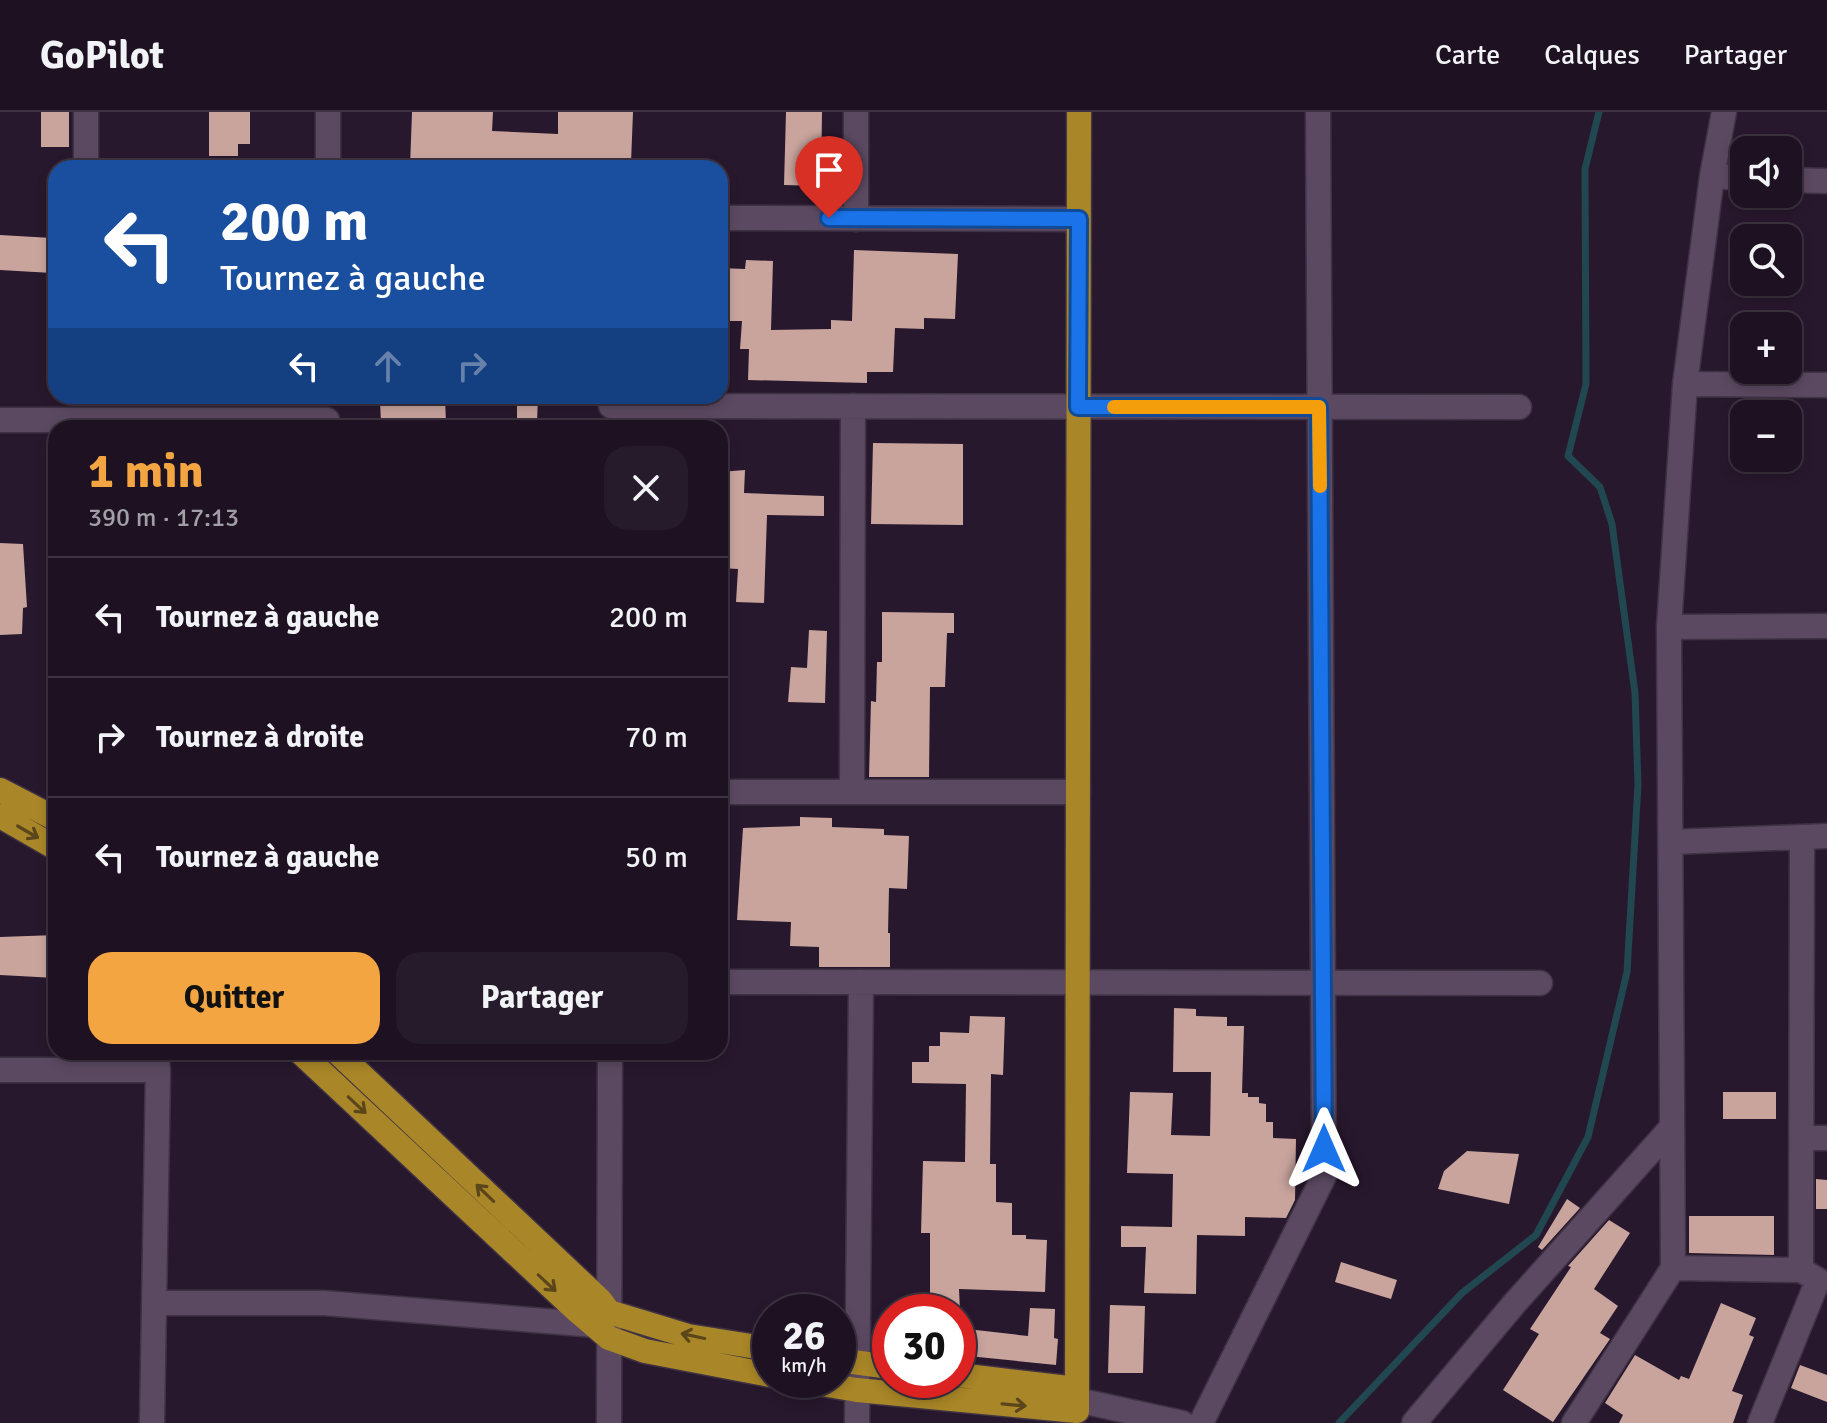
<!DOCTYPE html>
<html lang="fr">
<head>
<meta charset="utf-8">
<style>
  :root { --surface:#1e1222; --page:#261b2a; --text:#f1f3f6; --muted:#a19ea5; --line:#3c3240; --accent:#f3a542 }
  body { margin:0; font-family:Signika,sans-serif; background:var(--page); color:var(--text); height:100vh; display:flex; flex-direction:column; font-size:30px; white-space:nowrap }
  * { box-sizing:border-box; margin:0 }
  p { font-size:26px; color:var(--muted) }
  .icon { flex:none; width:44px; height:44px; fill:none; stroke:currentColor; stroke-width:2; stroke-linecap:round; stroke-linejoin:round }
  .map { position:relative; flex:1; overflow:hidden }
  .drawer { position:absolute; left:48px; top:308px; width:680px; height:640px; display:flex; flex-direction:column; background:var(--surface); border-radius:24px; box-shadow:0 4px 12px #0003,0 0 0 2px var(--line) }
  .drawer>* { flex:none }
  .hud { position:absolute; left:48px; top:48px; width:680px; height:244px; border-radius:24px; box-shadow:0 4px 12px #0003,0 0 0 2px var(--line); background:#1a4fa0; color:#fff; overflow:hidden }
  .buttons { position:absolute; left:1730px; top:24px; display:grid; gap:16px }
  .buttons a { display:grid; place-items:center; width:72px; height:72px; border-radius:16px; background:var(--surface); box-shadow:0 4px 12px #0003,0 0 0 2px var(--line); font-size:40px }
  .speed { position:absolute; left:752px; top:1182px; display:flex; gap:16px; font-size:40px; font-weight:700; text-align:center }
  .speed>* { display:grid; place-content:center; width:104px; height:104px; border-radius:50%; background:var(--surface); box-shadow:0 4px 12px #0003,0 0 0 2px var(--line); line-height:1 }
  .speed small { font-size:20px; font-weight:400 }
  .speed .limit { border:12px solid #d22; background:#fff; color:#111 }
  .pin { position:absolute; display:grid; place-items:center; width:68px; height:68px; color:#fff; margin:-82px -34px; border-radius:50% 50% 50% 0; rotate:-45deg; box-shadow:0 0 8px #0007 }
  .pin .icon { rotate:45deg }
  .me { position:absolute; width:88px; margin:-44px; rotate:0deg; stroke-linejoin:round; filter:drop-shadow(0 0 6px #0008) }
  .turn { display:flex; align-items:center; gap:28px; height:168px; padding:0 40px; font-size:36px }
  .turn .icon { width:104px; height:104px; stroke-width:2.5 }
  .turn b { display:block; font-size:56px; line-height:68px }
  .lanes { display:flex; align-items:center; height:76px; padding:0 40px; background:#0003; justify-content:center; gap:40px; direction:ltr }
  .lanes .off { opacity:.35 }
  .round { display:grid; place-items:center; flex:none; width:84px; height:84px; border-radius:24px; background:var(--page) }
  .summary { display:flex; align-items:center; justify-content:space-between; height:136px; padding:0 40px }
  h1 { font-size:48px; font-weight:800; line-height:60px; color:var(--accent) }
  .action { display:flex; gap:16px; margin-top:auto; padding:16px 40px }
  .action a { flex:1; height:92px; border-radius:24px; background:var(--accent); color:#111; font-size:32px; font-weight:800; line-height:92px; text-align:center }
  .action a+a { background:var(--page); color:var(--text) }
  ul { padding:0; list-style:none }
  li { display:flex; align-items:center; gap:24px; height:120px; padding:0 40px; border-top:2px solid var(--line) }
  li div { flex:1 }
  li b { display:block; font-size:30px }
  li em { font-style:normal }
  header { display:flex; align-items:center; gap:48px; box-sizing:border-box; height:112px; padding:0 40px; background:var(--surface); border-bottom:2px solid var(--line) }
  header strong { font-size:38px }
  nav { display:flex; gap:44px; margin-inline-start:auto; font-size:28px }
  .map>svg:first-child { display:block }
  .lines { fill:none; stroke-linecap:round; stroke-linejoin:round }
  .stream { stroke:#214750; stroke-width:7 }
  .building { fill:#c8a49d }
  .minor-casing { stroke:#3f3244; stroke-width:27 }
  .major-casing { stroke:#3f3244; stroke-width:27 }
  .minor { stroke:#5b4961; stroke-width:24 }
  .major { stroke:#a98627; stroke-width:24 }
  .oneway { stroke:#5b461b }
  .route-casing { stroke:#114b97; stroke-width:20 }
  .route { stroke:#1a73e8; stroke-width:14 }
  .slow { stroke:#f59e0b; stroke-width:14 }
</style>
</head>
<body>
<header>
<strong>GoPilot</strong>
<nav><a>Carte</a><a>Calques</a><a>Partager</a></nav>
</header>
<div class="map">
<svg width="1827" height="1311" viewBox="0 0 1827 1311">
  <rect width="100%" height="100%" fill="#28182d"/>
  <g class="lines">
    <path class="stream" d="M 1339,1311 L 1462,1181 L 1536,1123 L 1588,1025 L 1627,860 L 1638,673 L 1635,581 L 1612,412 L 1600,375 L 1568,344 L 1586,272 L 1585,57 L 1599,0"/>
  </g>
  <path class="building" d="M 41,0 L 69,0 L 69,35 L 41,35 Z
    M 209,0 L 250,0 L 250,32 L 238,32 L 238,44 L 209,44 Z
    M 412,0 L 493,0 L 492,19 L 558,22 L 558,0 L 633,0 L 631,51 L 569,49 L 569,56 L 535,56 L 535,50 L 452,47 L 452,56 L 410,55 Z
    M 786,0 L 822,0 L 821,74 L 784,73 Z
    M 0,123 L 52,126 L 52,161 L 0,158 Z
    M 854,138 L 958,142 L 955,207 L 924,206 L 924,217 L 895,216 L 893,260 L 867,260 L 867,271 L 748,268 L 749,237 L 740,237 L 742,209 L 720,209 L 720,156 L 745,157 L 746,148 L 773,149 L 771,218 L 831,217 L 831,208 L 852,209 Z
    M 517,284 L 538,284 L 537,311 L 517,311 Z
    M 445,287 L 446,310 L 381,311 L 380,289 Z
    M 873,331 L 963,332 L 963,413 L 871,412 Z
    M 745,358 L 744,381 L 824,384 L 824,404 L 767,403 L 764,491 L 736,490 L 738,457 L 720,456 L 720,360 Z
    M 0,431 L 23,432 L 27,495 L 23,496 L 22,522 L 0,523 Z
    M 882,500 L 954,501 L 954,521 L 947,521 L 945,575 L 930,575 L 929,665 L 869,665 L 871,589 L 876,590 L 877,550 L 882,550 Z
    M 809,518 L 827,519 L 825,591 L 788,590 L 791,555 L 807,556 Z
    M 800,705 L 832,706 L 832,715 L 884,717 L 884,723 L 909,724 L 907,777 L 889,776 L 888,821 L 890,821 L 890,855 L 819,855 L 819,835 L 790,834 L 791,810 L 737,808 L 743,716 L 800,714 Z
    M 56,823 L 56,866 L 0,863 L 0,825 Z
    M 1174,896 L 1196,897 L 1196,904 L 1227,905 L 1227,914 L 1244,914 L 1242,981 L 1248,981 L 1248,985 L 1259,985 L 1259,991 L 1266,992 L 1266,1010 L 1273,1010 L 1273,1026 L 1296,1027 L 1295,1088 L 1286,1106 L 1245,1105 L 1245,1124 L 1197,1123 L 1196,1182 L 1144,1181 L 1146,1135 L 1121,1135 L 1121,1114 L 1172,1115 L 1173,1062 L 1127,1061 L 1130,980 L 1173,981 L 1171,1023 L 1210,1024 L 1211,960 L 1173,960 Z
    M 970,904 L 1005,905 L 1003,963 L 991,962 L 990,1052 L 996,1052 L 996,1090 L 1012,1091 L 1012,1123 L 1026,1123 L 1026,1127 L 1047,1128 L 1045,1180 L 959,1177 L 960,1200 L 930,1200 L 930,1121 L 921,1121 L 923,1049 L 965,1050 L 966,972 L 912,971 L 912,950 L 929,950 L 929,934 L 940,934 L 940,920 L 969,921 Z
    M 1723,980 L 1776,980 L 1776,1007 L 1723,1007 Z
    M 1467,1039 L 1519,1042 L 1509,1092 L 1438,1077 L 1444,1059 Z
    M 1816,1067 L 1827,1068 L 1827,1097 L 1816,1097 Z
    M 1567,1087 L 1580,1096 L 1542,1138 L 1538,1135 Z
    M 1689,1104 L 1774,1104 L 1774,1143 L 1689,1141 Z
    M 1609,1108 L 1630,1121 L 1594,1177 L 1618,1194 L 1600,1221 L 1610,1227 L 1553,1310 L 1503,1278 L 1539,1222 L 1530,1217 L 1571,1155 L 1568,1154 Z
    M 1341,1150 L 1397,1168 L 1391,1187 L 1335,1170 Z
    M 1721,1191 L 1756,1206 L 1749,1223 L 1754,1225 L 1732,1279 L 1743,1283 L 1733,1311 L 1619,1311 L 1623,1303 L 1605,1291 L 1635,1243 L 1679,1268 L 1681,1264 L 1689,1267 Z
    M 1110,1193 L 1145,1194 L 1143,1261 L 1108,1261 Z
    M 1030,1196 L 1055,1197 L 1054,1226 L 1058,1227 L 1056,1253 L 958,1243 L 958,1216 L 1028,1224 Z
    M 1800,1253 L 1827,1263 L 1827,1290 L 1791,1276 Z"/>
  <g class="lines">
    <defs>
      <path id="minor" d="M 86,56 L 86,0
        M 328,56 L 328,0
        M 1712,64 L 1744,66
        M 1788,68 L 1827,69
        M 720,106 L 1079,107
        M 856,107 L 856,0
        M 1685,272 L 1827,273
        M 611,294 L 1519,295
        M 0,308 L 327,308
        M 1669,515 L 1827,514
        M 720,680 L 1078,680
        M 852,680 L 853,294
        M 1671,730 L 1827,724
        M 720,870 L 1540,871
        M 0,958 L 158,958
        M 1802,1026 L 1827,1026
        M 1673,1156 L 1801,1158 L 1818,1168 L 1760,1311
        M 1801,1158 L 1802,725
        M 154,1191 L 324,1191 L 595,1213
        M 1077,1288 L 1182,1311
        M 152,1311 L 158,958 L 156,940
        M 609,1311 L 610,940
        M 857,1311 L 861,870
        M 1201,1311 L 1324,1064 L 1318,0
        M 1414,1311 L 1514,1192 L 1672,1015
        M 1574,1311 L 1673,1156 L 1669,515 L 1685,272 L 1712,64 L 1724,0"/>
      <path id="major" d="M 0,678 L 56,707
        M 0,704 L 56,736
        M 300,940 L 575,1197 L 609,1226 L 645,1239 L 770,1263
        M 337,940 L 600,1188 L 609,1200 L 688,1224 L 770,1237
        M 838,1248 L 890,1255
        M 958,1263 L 1077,1277
        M 798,1268 L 857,1278 L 1077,1299 L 1079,0"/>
    </defs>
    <use href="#minor" class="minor-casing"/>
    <use href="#major" class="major-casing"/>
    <use href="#minor" class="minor"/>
    <use href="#major" class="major"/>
  </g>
  <defs><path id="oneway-shaft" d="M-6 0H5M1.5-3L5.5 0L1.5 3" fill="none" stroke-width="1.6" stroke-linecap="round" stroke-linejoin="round" transform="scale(2)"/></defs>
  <g class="oneway">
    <use href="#oneway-shaft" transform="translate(28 720) rotate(30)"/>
    <use href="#oneway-shaft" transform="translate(357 993) rotate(43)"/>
    <use href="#oneway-shaft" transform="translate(485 1081) rotate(-136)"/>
    <use href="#oneway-shaft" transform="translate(547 1171) rotate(43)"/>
    <use href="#oneway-shaft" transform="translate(693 1224) rotate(-168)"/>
    <use href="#oneway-shaft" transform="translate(1014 1293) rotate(5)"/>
  </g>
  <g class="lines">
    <defs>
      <path id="route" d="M 829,106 L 1079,107 L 1078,295 L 1319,295 L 1324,1037"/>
    </defs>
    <use href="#route" class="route-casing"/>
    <use href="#route" class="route"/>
    <path class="slow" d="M 1114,295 L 1319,295 L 1320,374"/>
  </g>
</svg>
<div class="buttons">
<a><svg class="icon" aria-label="sound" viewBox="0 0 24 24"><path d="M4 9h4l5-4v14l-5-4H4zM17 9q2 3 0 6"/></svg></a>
<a><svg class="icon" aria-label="search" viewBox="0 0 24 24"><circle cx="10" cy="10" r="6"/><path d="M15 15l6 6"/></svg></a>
<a>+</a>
<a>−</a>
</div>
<div class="speed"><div>26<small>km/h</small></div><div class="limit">30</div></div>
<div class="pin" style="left:829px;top:106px;background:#d93025"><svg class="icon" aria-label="arrive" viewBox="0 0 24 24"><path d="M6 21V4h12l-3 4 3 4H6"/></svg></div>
<svg class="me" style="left:1324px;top:1037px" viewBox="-20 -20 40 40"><path d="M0-17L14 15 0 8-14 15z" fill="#1a73e8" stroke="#fff" stroke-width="4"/></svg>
<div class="hud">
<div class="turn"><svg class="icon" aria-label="left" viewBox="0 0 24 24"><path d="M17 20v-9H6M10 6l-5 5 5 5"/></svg><div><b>200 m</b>Tournez à gauche</div></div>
<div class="lanes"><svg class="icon" aria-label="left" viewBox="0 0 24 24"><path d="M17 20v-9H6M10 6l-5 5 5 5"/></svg><svg class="icon off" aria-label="ahead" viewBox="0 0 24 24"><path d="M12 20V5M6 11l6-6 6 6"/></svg><svg class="icon off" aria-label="right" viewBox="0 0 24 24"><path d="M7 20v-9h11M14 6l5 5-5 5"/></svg></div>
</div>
<section class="drawer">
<div class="summary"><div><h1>1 min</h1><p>390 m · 17:13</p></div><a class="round"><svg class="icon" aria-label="close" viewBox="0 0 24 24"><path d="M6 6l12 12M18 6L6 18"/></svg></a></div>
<ul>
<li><svg class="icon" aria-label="left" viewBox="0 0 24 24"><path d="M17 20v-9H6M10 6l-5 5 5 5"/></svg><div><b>Tournez à gauche</b></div><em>200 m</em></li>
<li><svg class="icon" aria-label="right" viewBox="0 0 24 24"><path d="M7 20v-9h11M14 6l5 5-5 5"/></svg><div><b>Tournez à droite</b></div><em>70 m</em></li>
<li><svg class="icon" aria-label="left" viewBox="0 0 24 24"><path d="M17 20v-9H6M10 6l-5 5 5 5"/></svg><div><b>Tournez à gauche</b></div><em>50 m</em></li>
</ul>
<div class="action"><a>Quitter</a><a>Partager</a></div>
</section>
</div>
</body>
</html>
